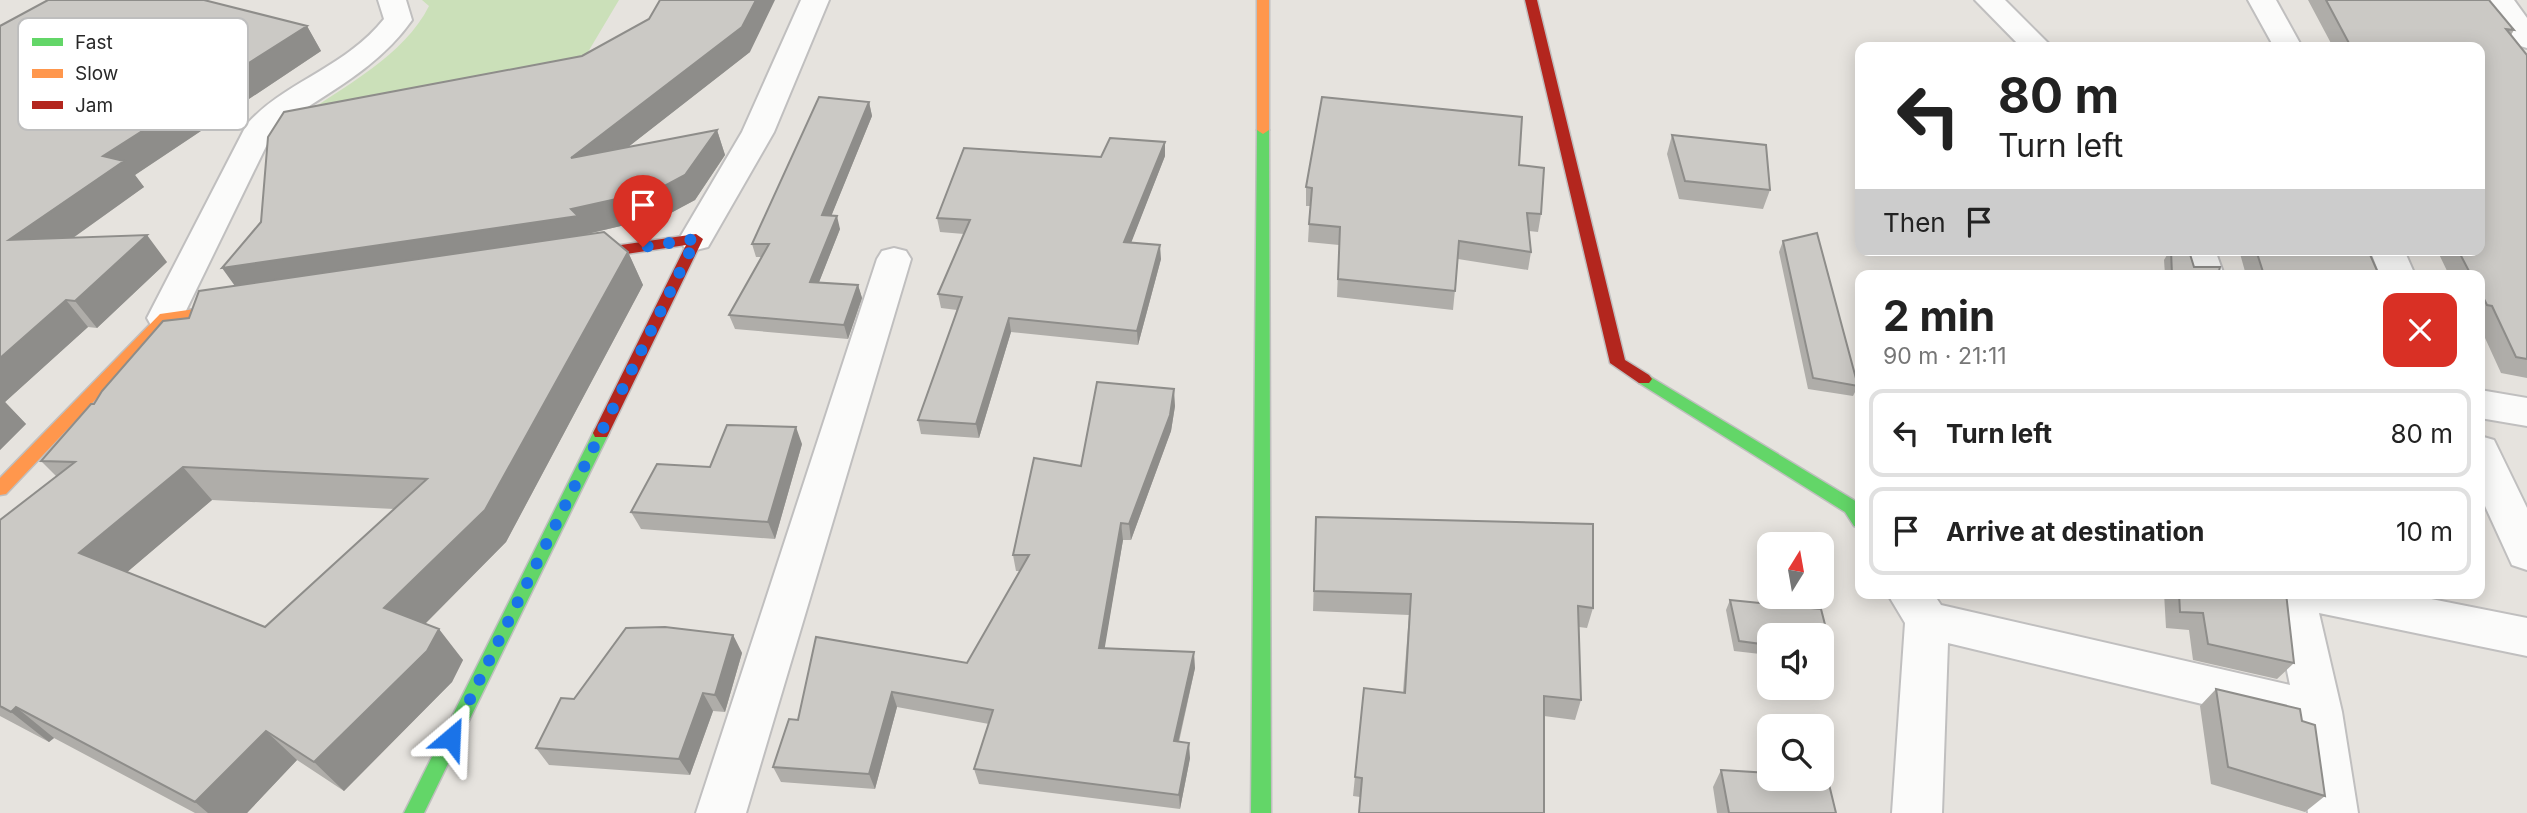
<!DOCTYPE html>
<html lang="en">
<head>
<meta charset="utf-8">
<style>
  :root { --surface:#fff; --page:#f2f2f2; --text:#222; --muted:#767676; --line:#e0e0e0 }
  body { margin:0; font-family:Inter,sans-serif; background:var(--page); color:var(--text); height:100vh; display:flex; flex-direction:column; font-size:26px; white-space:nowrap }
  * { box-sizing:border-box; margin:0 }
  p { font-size:23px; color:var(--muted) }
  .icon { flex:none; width:38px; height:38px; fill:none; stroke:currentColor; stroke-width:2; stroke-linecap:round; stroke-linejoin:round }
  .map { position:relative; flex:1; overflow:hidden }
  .sheet { position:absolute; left:1855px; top:270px; width:630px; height:329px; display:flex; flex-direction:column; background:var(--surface); border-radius:14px; box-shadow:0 4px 18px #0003 }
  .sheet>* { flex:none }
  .banner { position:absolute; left:1855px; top:42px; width:630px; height:214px; border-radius:14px; box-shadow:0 4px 18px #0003; background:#fff; color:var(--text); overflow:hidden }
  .needle { width:46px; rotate:11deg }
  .tools { position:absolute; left:1757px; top:532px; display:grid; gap:14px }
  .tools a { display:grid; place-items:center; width:77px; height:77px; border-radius:14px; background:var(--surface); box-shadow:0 4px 18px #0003; font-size:35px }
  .pin { position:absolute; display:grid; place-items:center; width:60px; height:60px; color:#fff; margin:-72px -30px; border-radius:50% 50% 50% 0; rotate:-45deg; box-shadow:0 0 7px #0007 }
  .pin .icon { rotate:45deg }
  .me { position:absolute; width:77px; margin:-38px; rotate:26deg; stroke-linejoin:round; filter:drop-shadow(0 0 5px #0008) }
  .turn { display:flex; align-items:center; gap:24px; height:147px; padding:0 28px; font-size:32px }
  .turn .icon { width:91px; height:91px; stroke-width:2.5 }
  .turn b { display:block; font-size:49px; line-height:60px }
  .then { display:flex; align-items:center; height:66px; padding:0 28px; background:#0003; gap:14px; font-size:26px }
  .round { display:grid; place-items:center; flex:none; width:74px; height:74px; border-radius:14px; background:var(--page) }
  .summary { display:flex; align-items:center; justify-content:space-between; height:119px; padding:0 28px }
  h1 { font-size:42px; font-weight:700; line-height:52px }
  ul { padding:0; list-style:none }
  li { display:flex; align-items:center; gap:21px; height:88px; margin:0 14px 10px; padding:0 14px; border:4px solid var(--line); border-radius:14px }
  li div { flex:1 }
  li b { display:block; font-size:26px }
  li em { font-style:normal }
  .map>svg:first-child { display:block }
  .green { fill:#cbe0b9 }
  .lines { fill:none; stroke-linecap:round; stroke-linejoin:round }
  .street-casing { stroke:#c0bfbf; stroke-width:4 }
  .fast-casing { stroke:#c0bfbf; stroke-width:3 }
  .slow-casing { stroke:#c0bfbf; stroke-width:3 }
  .jam-casing { stroke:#c0bfbf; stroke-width:3 }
  .street { fill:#fbfbfa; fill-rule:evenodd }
  .fast { fill:#63d668; fill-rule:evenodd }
  .slow { fill:#ff974d; fill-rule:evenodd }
  .jam { fill:#b3261e; fill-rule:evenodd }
  .wall { fill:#afada9; fill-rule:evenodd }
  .shaded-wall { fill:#8e8d8a }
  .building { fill:#cbc9c5; stroke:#8e8d8a; stroke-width:2; fill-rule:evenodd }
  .route { stroke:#1a73e8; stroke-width:12; stroke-dasharray:0 21.6 }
  .key { fill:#fff; stroke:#bebebe; stroke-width:2 }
  .key-label { font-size:19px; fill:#282828 }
</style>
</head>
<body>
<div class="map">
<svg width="2527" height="813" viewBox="0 0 2527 813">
  <rect width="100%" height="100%" fill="#e6e3de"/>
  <path class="green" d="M 422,0 L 619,0 L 588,52 L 570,70 L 299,118 C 344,86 404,56 429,6 Z"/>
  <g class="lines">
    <defs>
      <path id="street" d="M 378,0 L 406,0 L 412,20 C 379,67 328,93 281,124 L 272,134 L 178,327 L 165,330 L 152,327 L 147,318 L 247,124 C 284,82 345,68 384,19 Z
        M 801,0 L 829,0 L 774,132 L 708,247 L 696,250 L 684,247 L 679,239 L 742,132 Z
        M 1975,0 L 2005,0 L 2052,47 L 2021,47 Z
        M 2248,0 L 2276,0 L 2302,47 L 2274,47 Z
        M 2486,0 L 2514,0 L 2527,18 L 2527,48 L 2517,45 Z
        M 894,248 L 906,251 L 911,259 L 746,813 L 696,813 L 877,259 L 882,251 Z
        M 2181,250 L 2215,250 L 2224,275 L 2189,275 Z
        M 2370,250 L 2404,250 L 2415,275 L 2380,275 Z
        M 2480,390 L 2527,398 L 2527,426 L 2480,418 Z
        M 2480,436 L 2494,440 L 2527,508 L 2527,570 L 2512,565 L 2480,495 Z
        M 1887,593 L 1933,593 L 1941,605 L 2290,685 L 2271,593 L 2401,593 L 2527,618 L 2527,656 L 2319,613 L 2342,712 L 2358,813 L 2308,813 L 2298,727 L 1948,643 L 1942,813 L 1892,813 L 1905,623 Z"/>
      <path id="fast" d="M 1263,126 L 1269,130 L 1271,813 L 1251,813 L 1257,130 Z
        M 1644,373 L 1857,502 L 1860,507 L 1860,528 L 1854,526 L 1845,512 L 1639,383 L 1636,379 Z
        M 601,427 L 607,429 L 609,433 L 424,813 L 404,813 L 593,433 L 595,429 Z"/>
      <path id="slow" d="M 1257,0 L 1269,0 L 1269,130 L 1263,134 L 1257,130 Z
        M 244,302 L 251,307 L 249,311 L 169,322 L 6,494 L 0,495 L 0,478 L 160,314 Z"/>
      <path id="jam" d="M 1525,0 L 1537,0 L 1625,360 L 1649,375 L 1652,379 L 1649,383 L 1639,383 L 1610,363 Z
        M 696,234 L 703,239 L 609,433 L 607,437 L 595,437 L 593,433 L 686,245 L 573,262 L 566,257 L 573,252 Z"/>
    </defs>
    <use href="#street" class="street-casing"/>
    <use href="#fast" class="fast-casing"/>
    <use href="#slow" class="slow-casing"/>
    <use href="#jam" class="jam-casing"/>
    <use href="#street" class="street"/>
    <use href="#fast" class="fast"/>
    <use href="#slow" class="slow"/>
    <use href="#jam" class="jam"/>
  </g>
  <path class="wall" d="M 2308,0 L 2489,0 L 2514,30 L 2511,35 L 2527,55 L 2527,378 L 2501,373 L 2480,327 L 2480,275 L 2449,275 L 2437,250 L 2480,250 L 2480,47 L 2333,47 Z
    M 0,26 L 307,26 L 321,51 L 135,175 L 144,187 L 73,238 L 167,262 L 97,328 L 88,327 L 5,402 L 26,424 L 0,450 Z
    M 750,52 L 628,147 L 717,130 L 725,155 L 695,200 L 667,215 L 587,234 L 628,252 L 643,285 L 506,542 L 425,624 L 463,660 L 452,682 L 344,791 L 297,760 L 247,813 L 195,813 L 54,738 L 49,742 L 0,716 L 0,520 L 57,477 L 41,461 L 94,404 L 189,318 L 235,286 L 582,56 ZM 212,500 L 394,509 L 265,627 L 127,572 Z
    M 869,102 L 872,116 L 831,216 L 840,229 L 819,282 L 858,285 L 862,298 L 848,339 L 735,329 L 729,315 L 762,257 L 756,257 L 752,244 Z
    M 1672,135 L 1770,190 L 1763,209 L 1679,199 L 1667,154 Z
    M 1165,142 L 1165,156 L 1131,242 L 1161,259 L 1138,345 L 1011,332 L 979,438 L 921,434 L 918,420 L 957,310 L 941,308 L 938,294 L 964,234 L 940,232 L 937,218 Z
    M 1306,187 L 1541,214 L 1538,232 L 1529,231 L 1531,252 L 1528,270 L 1458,259 L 1453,310 L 1337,297 L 1339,245 L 1308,242 L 1310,206 L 1306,206 Z
    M 1783,241 L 1858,386 L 1853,396 L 1808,389 L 1779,252 Z
    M 2170,250 L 2194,267 L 2218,275 L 2165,275 L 2164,260 Z
    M 2239,250 L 2368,250 L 2379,275 L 2246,275 Z
    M 1175,406 L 1171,431 L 1131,540 L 1123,540 L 1104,648 L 1195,668 L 1179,742 L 1190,758 L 1180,809 L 979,784 L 974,769 L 989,724 L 897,707 L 875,789 L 781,782 L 773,767 L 798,720 L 967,663 L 1020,571 L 1016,571 L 1013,555 L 1081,466 Z
    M 802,444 L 775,539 L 641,529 L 631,512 L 710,467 Z
    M 1316,517 L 1593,608 L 1587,628 L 1579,627 L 1581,700 L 1575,720 L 1544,716 L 1360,797 L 1353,796 L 1364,688 L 1403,692 L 1409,615 L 1313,611 Z
    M 2164,593 L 2286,593 L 2294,663 L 2277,679 L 2193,660 L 2189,630 L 2166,628 Z
    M 1730,600 L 1821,609 L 1832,652 L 1826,662 L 1822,661 L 1822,635 L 1769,635 L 1769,655 L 1734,651 L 1726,610 Z
    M 733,635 L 742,653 L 725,712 L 713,711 L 690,775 L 549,765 L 536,748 L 574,699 Z
    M 2216,689 L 2302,721 L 2325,796 L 2305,812 L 2211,784 L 2200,706 Z
    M 1721,770 L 1836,813 L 1717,813 L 1713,787 Z"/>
  <path class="shaded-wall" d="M 756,0 L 775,0 L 750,52 L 582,183 L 571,158 Z
    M 307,26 L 321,51 L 135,175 L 144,187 L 32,267 L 9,240 L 103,156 Z
    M 869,102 L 872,116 L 826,229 L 822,215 Z
    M 717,130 L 725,155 L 695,200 L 667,215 L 587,234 L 240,293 L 222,268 Z
    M 1165,142 L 1165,156 L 1126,256 L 1124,242 Z
    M 837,216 L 840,229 L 814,295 L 810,282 Z
    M 147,235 L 167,262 L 97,328 L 75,301 Z
    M 1160,245 L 1161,259 L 1138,345 L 1137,331 Z
    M 628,252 L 643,285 L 506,542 L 409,640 L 384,608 Z
    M 858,285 L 862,298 L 848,339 L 844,325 Z
    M 66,300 L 88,327 L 5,402 L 26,424 L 0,450 L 0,358 Z
    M 1009,318 L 1011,332 L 979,438 L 976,424 Z
    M 1174,389 L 1175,406 L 1171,431 L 1131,540 L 1129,524 Z
    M 796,427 L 802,444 L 775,539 L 768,522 Z
    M 183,467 L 212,500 L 112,585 L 79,553 Z
    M 1121,523 L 1123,540 L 1102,664 L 1099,648 Z
    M 439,629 L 463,660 L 452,682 L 344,791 L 314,762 Z
    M 733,635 L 742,653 L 725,712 L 715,695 Z
    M 1194,652 L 1195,668 L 1175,756 L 1174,741 Z
    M 892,692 L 897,707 L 875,789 L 869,774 Z
    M 703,693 L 713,711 L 690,775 L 679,759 Z
    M 16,707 L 54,738 L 49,742 L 11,712 Z
    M 266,731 L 297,760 L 247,813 L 208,813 L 195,802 Z
    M 1189,743 L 1190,758 L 1180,809 L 1179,795 Z"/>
  <path class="building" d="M 48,0 L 204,0 L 307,26 L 103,156 L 124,161 L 9,240 L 147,235 L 75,301 L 66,300 L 0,358 L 0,26 Z
    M 660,0 L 756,0 L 742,27 L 571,158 L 717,130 L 685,175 L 657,190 L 571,209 L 578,216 L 222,268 L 261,222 L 268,137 L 284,112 L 582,56 L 649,19 Z
    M 2326,0 L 2489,0 L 2514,30 L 2506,29 L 2527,55 L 2527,359 L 2516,357 L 2492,306 L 2487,305 L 2480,291 L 2480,275 L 2471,275 L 2458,250 L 2480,250 L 2480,47 L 2351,47 Z
    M 819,97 L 869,102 L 822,215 L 837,216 L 810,282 L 858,285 L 844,325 L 729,315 L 769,244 L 752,244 Z
    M 1322,97 L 1522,117 L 1519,165 L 1544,168 L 1541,214 L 1527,213 L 1531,252 L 1459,241 L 1455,291 L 1338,279 L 1340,227 L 1309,224 L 1312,188 L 1306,187 Z
    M 1672,135 L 1766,145 L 1770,190 L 1685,181 Z
    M 1110,138 L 1165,142 L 1124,242 L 1160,245 L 1137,331 L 1009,318 L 976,424 L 918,420 L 962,297 L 938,294 L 970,220 L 937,218 L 964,148 L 1101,157 Z
    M 604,232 L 628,252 L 485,510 L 384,608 L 439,629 L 427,651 L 314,762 L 266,731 L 195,802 L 16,707 L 11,712 L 0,706 L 0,520 L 75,462 L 41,461 L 91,404 L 94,404 L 102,391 L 163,321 L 189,318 L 199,291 ZM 183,467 L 427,479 L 265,627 L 79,553 Z
    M 1817,233 L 1858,386 L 1813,378 L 1783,241 Z
    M 2171,250 L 2189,251 L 2194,267 L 2220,267 L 2218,275 L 2172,275 Z
    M 2256,250 L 2368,250 L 2379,275 L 2264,275 Z
    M 1097,382 L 1174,389 L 1170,415 L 1129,524 L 1121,523 L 1099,648 L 1194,652 L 1174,741 L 1189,743 L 1179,795 L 974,769 L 993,710 L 892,692 L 869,774 L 773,767 L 789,719 L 798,720 L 816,637 L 967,663 L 1029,555 L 1013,555 L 1034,458 L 1081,466 Z
    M 727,425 L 796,427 L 768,522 L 631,512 L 657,464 L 710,467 Z
    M 1316,517 L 1593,524 L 1593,608 L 1578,606 L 1581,700 L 1544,696 L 1544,813 L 1359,813 L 1362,778 L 1355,777 L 1364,688 L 1405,693 L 1411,594 L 1314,591 Z
    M 2179,593 L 2286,593 L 2294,663 L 2208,644 L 2203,613 L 2180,612 Z
    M 1730,600 L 1821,609 L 1832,652 L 1822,651 L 1822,635 L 1769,635 L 1769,645 L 1739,641 Z
    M 665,627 L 733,635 L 715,695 L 703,693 L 679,759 L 536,748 L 561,698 L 574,699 L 626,628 Z
    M 2216,689 L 2300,709 L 2302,721 L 2315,725 L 2325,796 L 2228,767 Z
    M 1721,770 L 1769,773 L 1769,779 L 1822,779 L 1822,776 L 1827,776 L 1836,813 L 1729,813 Z"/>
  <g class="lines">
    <path class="route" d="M 451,738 L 696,239 L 643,247"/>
  </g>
  <rect x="18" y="18" width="230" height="112" rx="10" class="key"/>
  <rect x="32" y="38" width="31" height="8" fill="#63d668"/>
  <rect x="32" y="69" width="31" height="9" fill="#ff974d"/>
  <rect x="32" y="101" width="31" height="8" fill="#b3261e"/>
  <g class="key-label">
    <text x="75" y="49">Fast</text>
    <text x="75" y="80">Slow</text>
    <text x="75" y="112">Jam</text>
  </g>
</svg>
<div class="tools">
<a><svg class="needle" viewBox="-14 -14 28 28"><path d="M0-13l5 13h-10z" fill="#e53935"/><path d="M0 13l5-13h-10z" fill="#767676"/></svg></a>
<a><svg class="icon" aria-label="sound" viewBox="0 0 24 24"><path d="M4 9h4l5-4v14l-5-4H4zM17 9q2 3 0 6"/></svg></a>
<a><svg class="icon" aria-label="search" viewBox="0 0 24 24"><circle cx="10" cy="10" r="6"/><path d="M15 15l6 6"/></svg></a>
</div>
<div class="pin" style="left:643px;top:247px;background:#d93025"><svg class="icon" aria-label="arrive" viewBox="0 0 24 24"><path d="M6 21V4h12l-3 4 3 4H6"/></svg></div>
<svg class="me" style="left:451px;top:738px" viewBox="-20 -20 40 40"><path d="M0-17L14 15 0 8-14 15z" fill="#1a73e8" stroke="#fff" stroke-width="4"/></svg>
<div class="banner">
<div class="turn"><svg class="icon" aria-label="left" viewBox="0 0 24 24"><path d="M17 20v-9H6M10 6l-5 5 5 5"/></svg><div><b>80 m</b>Turn left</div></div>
<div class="then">Then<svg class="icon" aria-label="arrive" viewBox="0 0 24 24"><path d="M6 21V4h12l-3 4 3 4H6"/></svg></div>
</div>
<section class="sheet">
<div class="summary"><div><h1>2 min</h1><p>90 m · 21:11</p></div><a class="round" style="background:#d93025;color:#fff"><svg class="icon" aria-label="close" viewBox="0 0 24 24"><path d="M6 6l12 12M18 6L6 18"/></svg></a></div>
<ul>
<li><svg class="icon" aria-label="left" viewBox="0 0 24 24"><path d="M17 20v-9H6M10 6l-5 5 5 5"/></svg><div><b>Turn left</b></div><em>80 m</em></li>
<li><svg class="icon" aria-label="arrive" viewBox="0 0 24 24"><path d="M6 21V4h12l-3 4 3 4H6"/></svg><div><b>Arrive at destination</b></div><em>10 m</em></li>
</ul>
</section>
</div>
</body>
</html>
